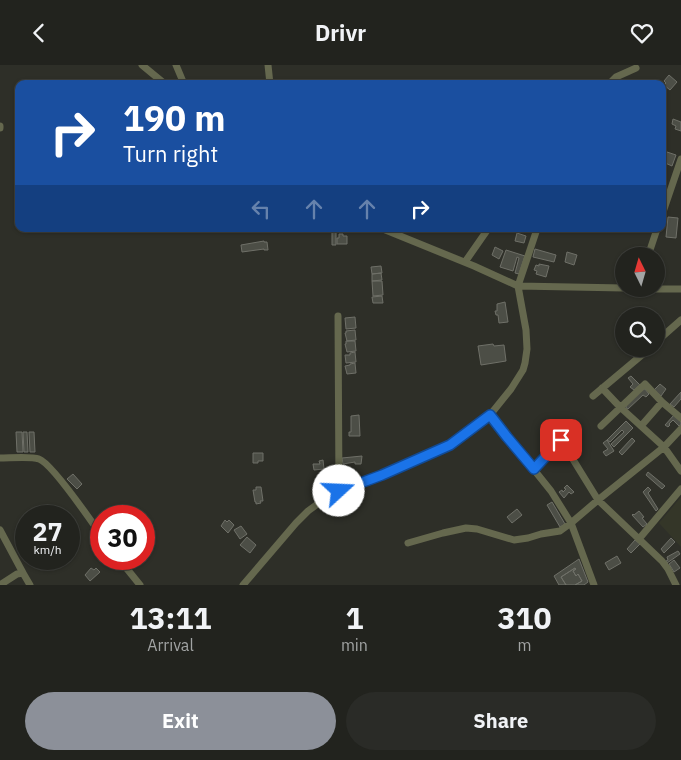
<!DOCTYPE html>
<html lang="en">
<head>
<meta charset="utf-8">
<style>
  :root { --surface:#22231e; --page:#2a2b27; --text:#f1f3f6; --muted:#a2a4a4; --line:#3f403c; --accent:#8c9099 }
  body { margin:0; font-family:"IBM Plex Sans",sans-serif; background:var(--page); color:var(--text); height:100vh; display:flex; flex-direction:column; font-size:19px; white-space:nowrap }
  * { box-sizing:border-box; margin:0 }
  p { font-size:16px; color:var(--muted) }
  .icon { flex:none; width:28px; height:28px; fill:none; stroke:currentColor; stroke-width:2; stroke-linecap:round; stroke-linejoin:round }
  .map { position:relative; height:520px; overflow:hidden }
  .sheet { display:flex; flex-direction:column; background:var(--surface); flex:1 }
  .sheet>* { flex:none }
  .top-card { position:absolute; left:15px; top:15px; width:651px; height:152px; border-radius:10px; box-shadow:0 1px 4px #0004,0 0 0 1px var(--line); background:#1a4fa0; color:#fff; overflow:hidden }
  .needle { width:32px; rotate:355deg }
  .controls { position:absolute; left:615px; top:182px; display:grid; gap:10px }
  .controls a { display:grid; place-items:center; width:50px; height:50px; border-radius:50%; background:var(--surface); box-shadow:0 1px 4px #0004,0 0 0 1px var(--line); font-size:25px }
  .speed { position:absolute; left:15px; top:440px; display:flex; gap:10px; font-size:25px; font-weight:700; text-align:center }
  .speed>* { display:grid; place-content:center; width:65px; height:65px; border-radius:50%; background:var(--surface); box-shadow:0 1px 4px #0004,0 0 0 1px var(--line); line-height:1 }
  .speed small { font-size:12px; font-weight:400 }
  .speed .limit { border:8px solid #d22; background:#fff; color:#111 }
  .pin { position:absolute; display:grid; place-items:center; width:42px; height:42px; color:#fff; margin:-21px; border-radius:10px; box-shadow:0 2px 8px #0006 }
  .me { position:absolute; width:55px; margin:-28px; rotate:70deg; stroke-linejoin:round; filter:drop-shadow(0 0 4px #0008) }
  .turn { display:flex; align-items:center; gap:18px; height:105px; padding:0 25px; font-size:22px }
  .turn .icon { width:65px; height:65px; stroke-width:2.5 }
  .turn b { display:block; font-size:35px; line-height:42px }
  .lanes { display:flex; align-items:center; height:48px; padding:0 25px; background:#0003; justify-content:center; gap:25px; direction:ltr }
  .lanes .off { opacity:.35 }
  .eta { display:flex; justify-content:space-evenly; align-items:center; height:85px; text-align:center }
  .eta b { font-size:30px; font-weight:800; line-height:35px }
  .action { display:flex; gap:10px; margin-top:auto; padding:10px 25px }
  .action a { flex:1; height:58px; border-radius:30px; background:var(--accent); color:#fff; font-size:20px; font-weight:800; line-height:58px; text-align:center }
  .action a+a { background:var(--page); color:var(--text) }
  header { display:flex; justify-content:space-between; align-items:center; height:65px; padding:0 25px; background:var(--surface); font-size:22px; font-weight:800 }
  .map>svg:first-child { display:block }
  .built { fill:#343628 }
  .building { fill:#4c4e46; stroke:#6f7068 }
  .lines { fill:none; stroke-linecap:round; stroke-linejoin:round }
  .minor { stroke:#65684e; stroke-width:7 }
  .route-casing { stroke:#114b97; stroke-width:12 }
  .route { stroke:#1a73e8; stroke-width:9 }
</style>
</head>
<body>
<header><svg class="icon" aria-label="back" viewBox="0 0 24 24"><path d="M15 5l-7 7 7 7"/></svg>Drivr<svg class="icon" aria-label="heart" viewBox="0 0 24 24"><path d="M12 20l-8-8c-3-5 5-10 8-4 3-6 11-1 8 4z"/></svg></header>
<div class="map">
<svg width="681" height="520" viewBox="0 0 681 520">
  <rect width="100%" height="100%" fill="#2e2f28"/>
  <path class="built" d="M 681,432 L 681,482 L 659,458 Z"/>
  <path class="building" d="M 669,10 L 677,17 L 670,25 L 664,20 L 666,18 L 664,16 Z
    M 673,54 L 681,57 L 681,66 L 675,64 L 676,61 L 672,59 Z
    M 667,87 L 676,90 L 672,101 L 663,97 Z
    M 668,152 L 678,153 L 676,173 L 666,172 Z
    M 332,164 L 336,164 L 336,180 L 332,180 Z
    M 517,168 L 526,171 L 524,178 L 515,176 Z
    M 339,169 L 343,169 L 343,171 L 347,171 L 347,179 L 337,179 L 337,173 L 339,173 Z
    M 264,176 L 264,177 L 267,177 L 268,185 L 264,185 L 264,184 L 242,187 L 241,180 Z
    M 495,182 L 503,186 L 499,194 L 492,190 Z
    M 535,184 L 556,190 L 554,197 L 533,192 Z
    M 506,185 L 525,191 L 519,209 L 515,208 L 519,193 L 517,192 L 513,206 L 500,202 Z
    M 567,187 L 577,190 L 574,200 L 565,197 Z
    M 539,199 L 549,201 L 546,212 L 536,209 L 537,206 L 534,205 L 536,200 L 539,201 Z
    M 381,201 L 382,208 L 372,209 L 371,202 Z
    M 381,208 L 382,215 L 372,216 L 372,209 Z
    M 372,216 L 382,216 L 383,230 L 373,231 Z
    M 382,231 L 383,238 L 373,238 L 372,232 Z
    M 505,237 L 508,257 L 499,258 L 498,250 L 496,250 L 495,246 L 497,246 L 497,239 Z
    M 355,252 L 356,263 L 346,264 L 345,253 Z
    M 355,265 L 356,275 L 347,276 L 345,268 L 346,268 L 346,266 Z
    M 346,276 L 355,276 L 356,286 L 347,287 L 345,279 L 346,279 Z
    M 493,279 L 494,281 L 504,280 L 506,296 L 481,300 L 478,281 Z
    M 355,287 L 356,297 L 346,298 L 345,290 L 350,290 L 350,288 Z
    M 355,298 L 356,308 L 347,309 L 345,301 L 350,300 L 350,299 Z
    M 631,311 L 640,320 L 634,325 L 630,322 L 633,319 L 628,313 Z
    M 660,319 L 666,324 L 661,331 L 654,325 Z
    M 641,324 L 645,324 L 649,329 L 646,332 L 643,330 L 628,344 L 626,343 L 626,339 Z
    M 681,327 L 681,334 L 674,342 L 670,339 Z
    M 359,350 L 360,371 L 349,371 L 349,367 L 351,367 L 351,351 Z
    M 674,350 L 681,357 L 681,360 L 679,361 L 673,355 L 669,359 L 670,360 L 668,362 L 665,360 Z
    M 626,356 L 633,363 L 614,382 L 611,379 L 624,367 L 622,365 L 610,377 L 607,375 Z
    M 573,361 L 578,367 L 567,375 L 563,369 Z
    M 16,367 L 22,367 L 23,387 L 17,387 Z
    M 23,367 L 27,367 L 28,387 L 24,387 Z
    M 29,367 L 34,367 L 35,387 L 30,387 Z
    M 632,373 L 635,376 L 622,390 L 619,387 Z
    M 607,375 L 614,386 L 606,391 L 603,387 L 608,384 L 603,378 Z
    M 253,388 L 263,388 L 263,396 L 258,396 L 258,398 L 253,398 Z
    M 362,391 L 361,399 L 355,399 L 355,397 L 343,399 L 342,393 Z
    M 323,395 L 324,404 L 314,405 L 313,399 L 320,399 L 319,396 Z
    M 648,407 L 665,421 L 662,424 L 646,410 Z
    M 73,409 L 82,419 L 77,424 L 67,414 Z
    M 567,420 L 574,427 L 571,429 L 569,427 L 564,433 L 559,427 L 562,425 L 563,427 L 566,424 L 564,423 Z
    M 256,422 L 261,422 L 263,436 L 260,436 L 261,438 L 256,439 L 256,437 L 255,437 L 253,425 L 256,425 Z
    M 648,422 L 651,425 L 648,428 L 658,444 L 656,446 L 643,427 Z
    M 552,437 L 565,459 L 560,462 L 547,440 Z
    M 517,444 L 522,450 L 512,458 L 507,452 Z
    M 639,446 L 644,452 L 642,453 L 647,459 L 643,462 L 632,450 L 633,449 L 634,450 Z
    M 225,455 L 227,457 L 229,455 L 234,460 L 228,468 L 221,461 Z
    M 241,461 L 247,469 L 240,474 L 234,465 Z
    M 247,472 L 256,480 L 250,488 L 240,480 Z
    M 671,473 L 675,477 L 664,488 L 661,484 Z
    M 635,475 L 640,479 L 631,488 L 627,484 Z
    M 678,486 L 680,489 L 667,498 L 666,496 L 668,495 L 667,492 Z
    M 617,491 L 621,498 L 609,505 L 605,498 Z
    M 579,494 L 588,517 L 584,520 L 575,520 L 582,516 L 578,509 L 576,511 L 573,506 L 576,504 L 575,503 L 561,512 L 566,520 L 559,520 L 554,511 Z
    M 674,495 L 680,503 L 674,507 L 669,499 Z
    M 91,503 L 94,505 L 96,503 L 100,507 L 90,516 L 85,510 Z
    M 575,503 L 576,504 L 573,506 L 576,511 L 578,509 L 582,516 L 575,520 L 566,520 L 561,512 Z"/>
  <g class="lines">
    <path class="minor" d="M 142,0 L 165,19
      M 176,0 L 184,19
      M 268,0 L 270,19
      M 609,19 L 616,12 L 636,3
      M 0,61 L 0,63
      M 662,150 L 681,94
      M 537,164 L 518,221 L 624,223
      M 648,191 L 657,164
      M 465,197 L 488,164
      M 656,224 L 681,224
      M 338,251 L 339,426
      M 656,277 L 681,255
      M 602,323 L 620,342 L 664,382 L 681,406
      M 593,331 L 649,284
      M 490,350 L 551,426 L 571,458 L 594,520
      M 601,361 L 645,319 L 662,337 L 681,353
      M 641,361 L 662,337
      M 0,393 C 10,393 31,391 39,394 C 51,398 92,457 101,470
      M 534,404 L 561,375 L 598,435 L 662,496 L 668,504 L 676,520
      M 0,465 L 23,508
      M 639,474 L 681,424
      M 408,478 L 443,468 L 466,463 L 477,464 L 514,475 L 528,473 L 541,469 L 560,466 L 571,458 L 598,435 L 664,382 L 681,364
      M 119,494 L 140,520
      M 0,520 L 17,509 L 23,508 L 30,520
      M 243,520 L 296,458 L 308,446 L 323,435 L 339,426 L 382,410 L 450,380 L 490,350 L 511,324 L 523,305 L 525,298 L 527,284 L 526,265 L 518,221 L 474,201 L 383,164"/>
  </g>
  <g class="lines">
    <defs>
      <path id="route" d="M 339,426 L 382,410 L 450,380 L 490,350 L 507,372 L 534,404 L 561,375"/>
    </defs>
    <use href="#route" class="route-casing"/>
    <use href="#route" class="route"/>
  </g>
</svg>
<div class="controls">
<a><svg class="needle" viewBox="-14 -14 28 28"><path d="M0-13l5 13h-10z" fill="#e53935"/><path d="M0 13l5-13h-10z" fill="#a2a4a4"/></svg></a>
<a><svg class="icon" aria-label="search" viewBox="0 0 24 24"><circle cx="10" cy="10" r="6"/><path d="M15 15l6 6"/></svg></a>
</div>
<div class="speed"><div>27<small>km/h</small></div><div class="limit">30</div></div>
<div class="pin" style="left:561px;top:375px;background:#d93025"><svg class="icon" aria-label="arrive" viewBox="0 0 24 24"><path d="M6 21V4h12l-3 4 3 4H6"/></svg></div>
<svg class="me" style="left:339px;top:426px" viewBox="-20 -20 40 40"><circle r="19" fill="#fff"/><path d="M0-13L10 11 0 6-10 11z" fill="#1a73e8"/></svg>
<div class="top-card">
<div class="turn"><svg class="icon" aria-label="right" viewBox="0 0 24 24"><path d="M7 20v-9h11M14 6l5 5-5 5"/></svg><div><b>190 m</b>Turn right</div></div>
<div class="lanes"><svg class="icon off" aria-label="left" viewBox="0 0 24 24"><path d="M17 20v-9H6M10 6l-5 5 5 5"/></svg><svg class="icon off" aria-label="ahead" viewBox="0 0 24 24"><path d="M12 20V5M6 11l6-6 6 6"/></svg><svg class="icon off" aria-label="ahead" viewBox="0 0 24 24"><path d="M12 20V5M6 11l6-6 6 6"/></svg><svg class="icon" aria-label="right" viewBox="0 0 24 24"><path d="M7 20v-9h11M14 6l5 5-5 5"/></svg></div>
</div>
</div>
<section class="sheet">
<div class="eta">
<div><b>13:11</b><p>Arrival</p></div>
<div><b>1</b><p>min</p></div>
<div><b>310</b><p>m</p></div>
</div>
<div class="action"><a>Exit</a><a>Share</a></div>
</section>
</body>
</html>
